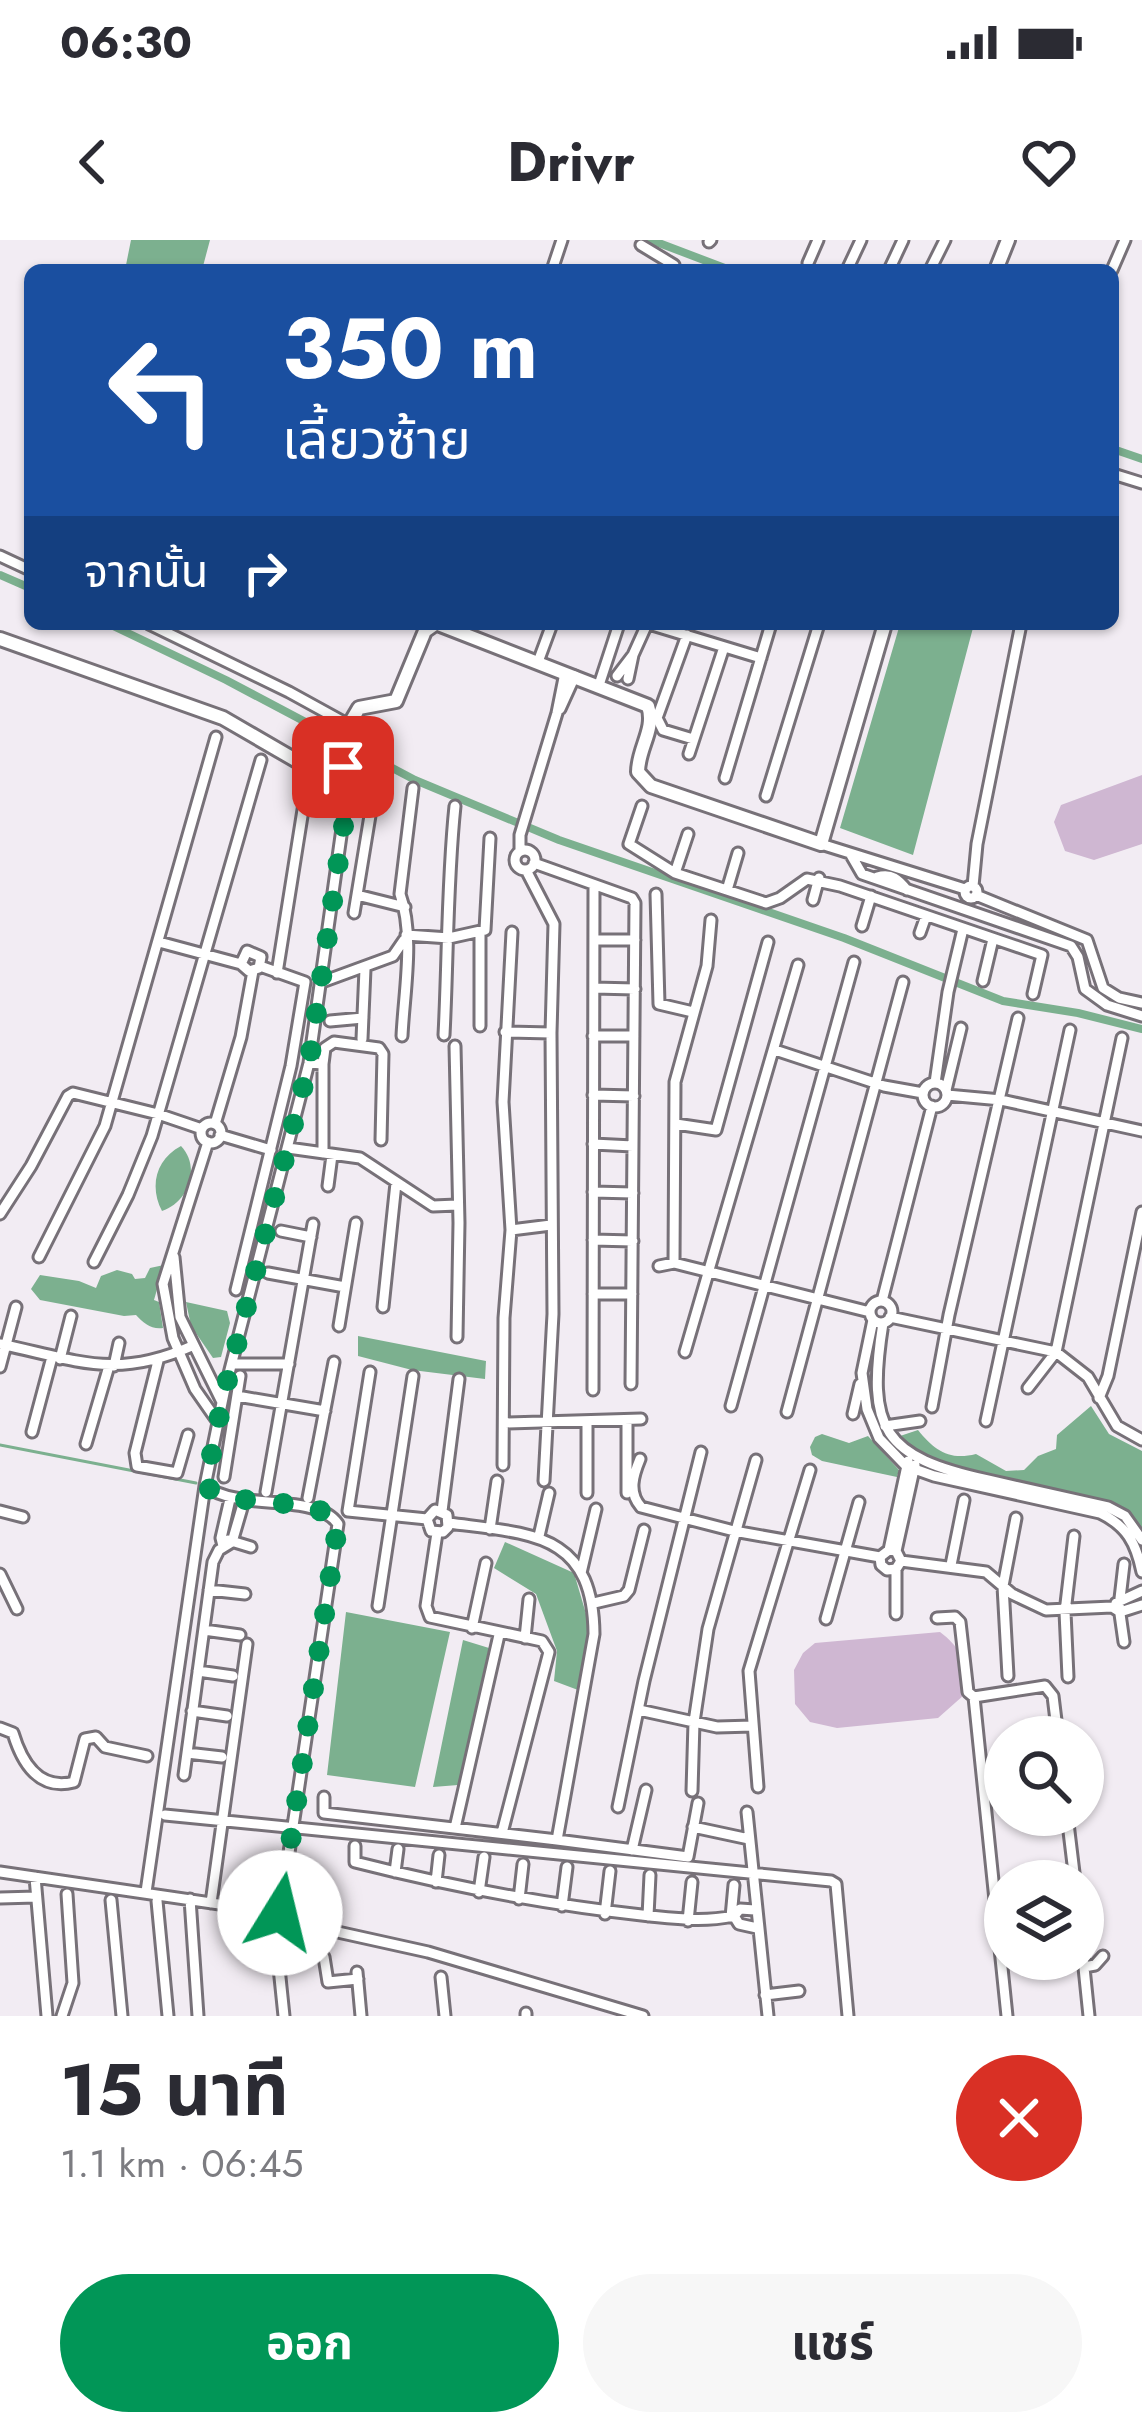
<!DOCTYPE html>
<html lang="th">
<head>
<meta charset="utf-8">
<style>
  :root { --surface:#fff; --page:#f7f7f7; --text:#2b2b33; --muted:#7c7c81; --accent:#019657 }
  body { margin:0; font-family:Jost,"Noto Sans Thai",sans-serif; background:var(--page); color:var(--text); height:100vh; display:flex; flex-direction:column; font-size:45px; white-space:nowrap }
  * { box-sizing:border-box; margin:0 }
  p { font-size:39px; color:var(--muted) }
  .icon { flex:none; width:66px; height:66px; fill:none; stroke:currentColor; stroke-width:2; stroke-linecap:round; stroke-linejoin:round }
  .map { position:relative; height:1776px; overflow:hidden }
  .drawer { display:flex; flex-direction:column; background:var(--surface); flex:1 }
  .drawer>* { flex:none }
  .hud { position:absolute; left:24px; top:24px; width:1095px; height:366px; border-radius:18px; box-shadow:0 3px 9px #0004; background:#1a4fa0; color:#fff; overflow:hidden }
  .buttons { position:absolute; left:984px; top:1476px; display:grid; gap:24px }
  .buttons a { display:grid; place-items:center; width:120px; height:120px; border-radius:50%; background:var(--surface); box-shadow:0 3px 9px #0004; font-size:60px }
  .pin { position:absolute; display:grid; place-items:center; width:102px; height:102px; color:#fff; margin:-51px; border-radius:24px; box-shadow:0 6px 18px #0006 }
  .me { position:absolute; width:132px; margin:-66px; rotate:9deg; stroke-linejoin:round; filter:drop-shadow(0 0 9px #0008) }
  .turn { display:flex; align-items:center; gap:42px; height:252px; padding:0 60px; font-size:54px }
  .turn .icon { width:156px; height:156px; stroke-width:2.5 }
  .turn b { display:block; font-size:84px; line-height:102px }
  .then { display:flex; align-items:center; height:114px; padding:0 60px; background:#0003; gap:24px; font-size:45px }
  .round { display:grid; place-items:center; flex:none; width:126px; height:126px; border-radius:63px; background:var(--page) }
  .head { display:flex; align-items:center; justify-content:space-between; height:204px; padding:0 60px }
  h1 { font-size:72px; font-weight:700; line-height:90px }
  .cta { display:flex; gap:24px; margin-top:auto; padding:24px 60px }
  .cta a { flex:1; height:138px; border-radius:72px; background:var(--accent); color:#fff; font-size:48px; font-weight:700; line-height:138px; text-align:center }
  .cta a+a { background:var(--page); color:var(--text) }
  .status { display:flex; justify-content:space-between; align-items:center; height:84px; padding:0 60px; background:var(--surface); direction:ltr }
  .status svg { height:33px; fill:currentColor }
  header { display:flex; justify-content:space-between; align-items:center; height:156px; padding:0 60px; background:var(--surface); font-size:54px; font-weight:700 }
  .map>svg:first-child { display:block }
  .green { fill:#cfb7d2 }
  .water { fill:#7cb08f }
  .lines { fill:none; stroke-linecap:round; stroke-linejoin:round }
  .stream { stroke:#7cb08f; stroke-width:3 }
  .canal { stroke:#7cb08f; stroke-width:8 }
  .street-casing { stroke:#777178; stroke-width:15 }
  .secondary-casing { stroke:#777178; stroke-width:18 }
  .street { stroke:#fff; stroke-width:9 }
  .secondary { stroke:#fff; stroke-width:12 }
  .route { stroke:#019657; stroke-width:21; stroke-dasharray:0 37.8 }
</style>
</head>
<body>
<div class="status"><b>06:30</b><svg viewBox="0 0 49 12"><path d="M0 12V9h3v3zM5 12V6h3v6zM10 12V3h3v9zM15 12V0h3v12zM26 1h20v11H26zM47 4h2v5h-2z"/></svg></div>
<header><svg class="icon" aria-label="back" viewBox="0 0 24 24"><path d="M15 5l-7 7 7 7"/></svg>Drivr<svg class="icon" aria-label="heart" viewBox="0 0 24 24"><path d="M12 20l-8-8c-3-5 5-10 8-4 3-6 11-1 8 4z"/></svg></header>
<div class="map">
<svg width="1142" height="1776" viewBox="0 0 1142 1776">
  <rect width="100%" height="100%" fill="#f2ecf3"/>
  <path class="green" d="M 1142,535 L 1142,604 L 1094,620 L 1065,611 L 1054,582 L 1061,565 Z
    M 940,1392 C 964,1410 967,1426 964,1455 L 938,1478 L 837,1488 L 810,1482 L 795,1464 L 794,1430 L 803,1413 L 815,1403 Z"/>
  <path class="water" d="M 131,0 L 210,0 L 202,30 L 125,30 Z
    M 900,384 L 974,384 L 913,615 L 840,588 Z
    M 181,906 C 201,927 189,962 162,971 C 149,946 156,919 181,906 Z
    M 164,1025 L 154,1060 L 159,1062 L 163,1088 C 152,1090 143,1083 136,1075 L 124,1076 L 40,1060 L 31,1049 L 40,1035 L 79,1041 L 96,1048 L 101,1036 L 117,1030 L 132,1034 L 135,1039 L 145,1038 L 150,1028 Z
    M 186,1062 L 227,1071 L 230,1083 L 221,1117 L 213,1118 L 191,1086 Z
    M 358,1096 L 486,1121 L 485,1139 L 412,1130 L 358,1116 Z
    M 1091,1166 L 1109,1194 L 1142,1211 L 1142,1290 L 1129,1276 C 1077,1263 923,1238 897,1197 L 918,1190 C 934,1210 949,1221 976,1214 L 1006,1231 L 1024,1230 L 1038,1216 L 1056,1209 L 1057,1195 Z
    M 822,1194 L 849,1203 L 868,1196 L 899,1230 L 897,1237 L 822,1221 L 812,1215 L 810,1207 L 815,1197 Z
    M 505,1302 L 574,1333 L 589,1384 L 578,1450 L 554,1441 L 557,1411 L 536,1354 L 494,1328 Z
    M 346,1372 L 450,1392 L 415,1547 L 327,1535 Z
    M 463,1400 L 489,1408 L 458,1545 L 433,1547 Z"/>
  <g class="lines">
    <path class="stream" d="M 0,1205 L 196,1243"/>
    <path class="canal" d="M 651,0 L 730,30
      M 1113,209 L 1142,219
      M 0,335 L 30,348
      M 109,384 L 226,440 L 415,540 L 559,600 L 844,698 L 1003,761 L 1078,773 L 1142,789"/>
    <defs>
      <path id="street" d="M 709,2 L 711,0
        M 641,5 L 674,25 L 672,30
        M 808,23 L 818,0
        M 552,30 L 562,0
        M 847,30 L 861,0
        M 889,30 L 903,0
        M 930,30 L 945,0
        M 1112,30 L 1125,0
        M 1113,234 L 1142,243
        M 0,316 L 30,330
        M 149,384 L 289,452 L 349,485 L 346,490
        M 649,384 L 761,418
        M 687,395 L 657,478 L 663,490 L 693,499
        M 538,422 L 552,384
        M 617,436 L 633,415
        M 628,439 L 633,415 L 647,384
        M 599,445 L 619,384
        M 560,469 L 575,436
        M 689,514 L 724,407
        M 725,538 L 771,384
        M 766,556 L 819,384
        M 642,566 L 629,604 L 675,633 L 766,663 L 780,658 L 807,639 L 840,646 L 1042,715 L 1033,754
        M 821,604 L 965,649
        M515 620a10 10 0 1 1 20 0a10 10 0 1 1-20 0Z
        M 520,611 L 520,595 L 557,473 L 565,433
        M 851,615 L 862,634 L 1071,706 L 1078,717 L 1085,749 L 1107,765 L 1142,776
        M 534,623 L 632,658 L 635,663 L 631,1144
        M 526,630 L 554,684 L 551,793 L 553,1074 L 544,1241
        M 675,633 L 688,594
        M 877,637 C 892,633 898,639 907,650
        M965 652a6 6 0 1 1 12 0a6 6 0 1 1-12 0Z
        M 973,646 L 977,604 L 1021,384
        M 727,650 L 738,613
        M 656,654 L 659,764 L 693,772
        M 357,655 L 405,667
        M 976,655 L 1087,700 L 1103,748 L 1119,758 L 1142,763
        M 813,660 L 819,638
        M 354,673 L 377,533
        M 862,686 L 871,656
        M 480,693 L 480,786
        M 920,693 L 926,676
        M 406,695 L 449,698 L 485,690 L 490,598
        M 594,700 L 635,700
        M 159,702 L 241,724 L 249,731 L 259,728 L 261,717 L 247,711 L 241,724
        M 277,733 L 306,551
        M 983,741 L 993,699
        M 322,742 L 393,716 L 404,700
        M 594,748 L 635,749
        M 330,781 L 363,778
        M 505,792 L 551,793
        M 444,795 C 448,718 447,642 455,566
        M 402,796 C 404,752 415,696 400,654 L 413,548
        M 593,796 L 634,796
        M 362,799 L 365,729
        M 455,806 L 459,983 L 457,1097
        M 775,810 L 884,846 L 923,853
        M 309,823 L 323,824 L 325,808 L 334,802 L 379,808 L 383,814 L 381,900
        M 323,824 L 323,913
        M 935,843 L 948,752 L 963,689
        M923 855a12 12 0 1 1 24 0a12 12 0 1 1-24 0Z
        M 946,850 L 961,788
        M 593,855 L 634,856
        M 947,855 L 1001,860 L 1142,891
        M201 893a10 10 0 1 1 20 0a10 10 0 1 1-20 0Z
        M 215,884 L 241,797 L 253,731
        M 676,884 L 716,890 L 768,702
        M 220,895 L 271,910
        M 208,902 L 163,1044 L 173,1098 L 195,1149 L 218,1182
        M 593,904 L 633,906
        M 288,908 L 360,918 L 433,966 L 457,965
        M 328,946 L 332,915
        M 593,952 L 633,953
        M 0,974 L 31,926 L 68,856 L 73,853 L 158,874 L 202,889
        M 511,990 L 551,985
        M 281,991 L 311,997
        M 593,1000 L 633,1001
        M 39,1017 L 105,886 L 216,497
        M 174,1017 L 180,1077 L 222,1162
        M 94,1022 L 128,955 L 152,896 L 261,520
        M 674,1023 L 675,842 L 707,726 L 711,680
        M 659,1026 L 674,1023 L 870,1072
        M 268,1033 L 345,1047
        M 236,1050 L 291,826 L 305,742 L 260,726
        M 593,1054 L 632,1054
        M 882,1061 L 932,866
        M870 1072a11 11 0 1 1 22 0a11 11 0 1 1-22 0Z
        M 383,1067 L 396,943
        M 890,1077 L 1056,1112 L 1088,1137 L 1117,1186 L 1142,1200
        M 873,1080 L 862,1133 L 867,1169 L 879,1198 L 906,1226 L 934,1236 L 1100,1273 C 1127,1286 1136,1303 1142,1332
        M 883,1083 C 866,1190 883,1217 988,1240 C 1028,1249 1068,1258 1108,1267 L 1125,1276 L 1142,1300
        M 339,1086 L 356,983
        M 0,1104 C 77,1120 115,1140 192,1106
        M 685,1112 L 798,725
        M 60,1119 L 71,1076
        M 158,1121 L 135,1213 L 137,1226 L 177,1233 L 188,1195
        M 232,1124 L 289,1124
        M 114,1126 L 119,1103
        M 0,1127 L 16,1067
        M 370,1132 L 348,1271 L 427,1279 L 435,1270 L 447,1275 L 448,1287 L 443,1292 L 431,1291 L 427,1279
        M 1028,1148 L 1056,1112 L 1122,798
        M 593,1150 L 594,645
        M 237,1156 L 325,1171
        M 1099,1158 L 1108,1136 L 1142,972
        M 731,1166 L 854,722
        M 932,1167 L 949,1075 L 1018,778
        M 787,1172 L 903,742
        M 853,1174 L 860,1144
        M 986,1181 L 1070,790
        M 505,1183 L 641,1179
        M 885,1186 L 920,1181
        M 32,1192 L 52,1117
        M 86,1204 L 109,1126
        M 640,1219 C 633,1236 628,1252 641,1267 L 734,1291 L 880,1317
        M 503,1225 L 504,1078 L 511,990 L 503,862 L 512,692
        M 224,1237 L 240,1136
        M 205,1246 C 240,1272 316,1252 338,1284 L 280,1673 L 278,1718 L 284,1776
        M 266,1252 L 313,984
        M 587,1253 L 587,1181
        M 627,1253 L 627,1180
        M 308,1258 L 334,1122
        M 0,1271 L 23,1277
        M 442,1271 L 459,1139
        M 490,1289 L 497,1241
        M 437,1293 L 426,1366 L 430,1377 L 542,1401 L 549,1412 L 502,1593
        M 539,1296 L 549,1253
        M 228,1300 L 251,1307
        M 223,1306 L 221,1298 L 230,1259
        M 889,1310 L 908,1221
        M 889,1310 L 896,1311 L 901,1321 L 896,1329 L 887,1330 L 881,1325 L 880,1317 Z
        M 896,1311 L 915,1225
        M 901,1321 L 986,1332 L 1012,1354 L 1046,1370 L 1112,1367 L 1120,1372 L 1142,1365
        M 951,1325 L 964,1260
        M 896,1329 L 896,1374
        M 581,1333 L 596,1269
        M 0,1334 L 17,1369
        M 209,1350 L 245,1354
        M 594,1363 L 624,1356 L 629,1350 L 644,1290
        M 1116,1363 L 1142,1351
        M 378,1366 L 413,1136
        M 937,1378 L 955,1377 L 960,1382 L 968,1452 L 974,1457
        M 826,1379 L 859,1262
        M 472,1388 L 486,1323
        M 204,1390 L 240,1395
        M 525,1398 L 529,1359
        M 1124,1402 L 1119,1367 L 1124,1324
        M 198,1431 L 233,1436
        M 1008,1436 L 1003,1346 L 1016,1278
        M 1068,1437 L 1065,1372 L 1074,1296
        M 639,1470 L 717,1487 L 753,1486
        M 192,1471 L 227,1476
        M 0,1488 L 13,1493 C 22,1523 39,1551 74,1542 L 85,1499 L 96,1497 L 105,1507 L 147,1516
        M 187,1513 L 222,1517
        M 184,1535 L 213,1322 L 219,1310 L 232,1302 L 244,1261
        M 758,1547 L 749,1431 L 810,1230
        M 692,1551 L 694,1482 L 708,1389 L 756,1220
        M 324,1557 L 324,1573 L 557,1600 L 594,1394 C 593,1292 531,1294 449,1283
        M 618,1567 L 644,1441 L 701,1212
        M 747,1572 L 768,1776
        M 165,1575 L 831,1641 L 836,1644 L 848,1776
        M 1067,1575 L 1075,1641
        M 693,1587 L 749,1599
        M 455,1588 L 499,1395
        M 557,1600 L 688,1617 L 698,1563
        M 355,1606 L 355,1622 C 453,1647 549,1665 650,1676 C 680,1679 704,1682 734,1676
        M 632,1610 L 646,1550
        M 0,1632 L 280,1673 L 288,1681 L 428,1712 L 643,1776
        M 395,1632 L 398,1609
        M 35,1637 L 47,1776
        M 436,1642 L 439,1615
        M 146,1652 L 205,1246 L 224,1153 L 309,823 L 347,553 L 338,510
        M 479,1652 L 484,1617
        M 0,1658 L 36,1657
        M 190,1659 L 198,1776
        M 519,1659 L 523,1624
        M 111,1660 L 122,1776
        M 157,1661 L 168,1776
        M 211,1663 L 247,1404
        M 562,1666 L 567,1627
        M 755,1670 L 740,1669 L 734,1676 L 739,1684 L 757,1688
        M 605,1674 L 610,1631
        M 648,1676 L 650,1635
        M 731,1677 L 734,1645
        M 688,1681 L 692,1642
        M 324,1717 L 328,1742 L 358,1739
        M 1083,1718 L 1089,1776
        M 1084,1727 L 1095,1725 L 1103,1716
        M 357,1732 L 361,1776
        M 441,1737 L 445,1776
        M 765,1755 L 799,1751
        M 526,1773 L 526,1776
        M 62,1776 L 73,1743 L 67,1654
        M 1007,1776 L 974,1457 L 1045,1446 L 1053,1456 L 1058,1497"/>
      <path id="secondary" d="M 996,30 L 1008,0
        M 438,384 L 648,466 C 656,489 638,508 638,532 L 651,546 L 821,604 L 885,384
        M 0,399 L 223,478 L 304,525 L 319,529 L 330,523 L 336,513
        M 349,485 L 359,468 L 396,461 L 425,391 L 435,384
        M 340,506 L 346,490"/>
    </defs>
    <use href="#street" class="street-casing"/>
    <use href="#secondary" class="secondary-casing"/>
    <use href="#street" class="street"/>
    <use href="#secondary" class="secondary"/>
  </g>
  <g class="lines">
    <path class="route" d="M 280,1673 L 338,1284 C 316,1252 240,1272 205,1246 L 224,1154 L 309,824 L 344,583 L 347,539 L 343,527"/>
  </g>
</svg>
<div class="buttons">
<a><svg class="icon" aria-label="search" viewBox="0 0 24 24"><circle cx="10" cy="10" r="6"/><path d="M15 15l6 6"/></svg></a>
<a><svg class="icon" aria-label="layers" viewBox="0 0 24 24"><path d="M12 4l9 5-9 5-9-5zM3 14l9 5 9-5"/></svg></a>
</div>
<div class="pin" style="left:343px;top:527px;background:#d93025"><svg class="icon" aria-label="arrive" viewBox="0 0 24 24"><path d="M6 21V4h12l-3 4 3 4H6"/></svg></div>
<svg class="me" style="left:280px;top:1673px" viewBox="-20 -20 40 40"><circle r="19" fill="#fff"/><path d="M0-13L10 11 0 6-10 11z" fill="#019657"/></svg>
<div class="hud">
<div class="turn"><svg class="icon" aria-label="left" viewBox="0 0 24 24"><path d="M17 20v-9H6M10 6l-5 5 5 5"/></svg><div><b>350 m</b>เลี้ยวซ้าย</div></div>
<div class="then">จากนั้น<svg class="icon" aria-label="right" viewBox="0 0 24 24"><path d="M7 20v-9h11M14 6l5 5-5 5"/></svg></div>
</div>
</div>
<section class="drawer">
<div class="head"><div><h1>15 นาที</h1><p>1.1 km · 06:45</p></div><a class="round" style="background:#d93025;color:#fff"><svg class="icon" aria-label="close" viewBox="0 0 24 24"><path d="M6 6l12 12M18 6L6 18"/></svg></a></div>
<div class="cta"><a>ออก</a><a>แชร์</a></div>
</section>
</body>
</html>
